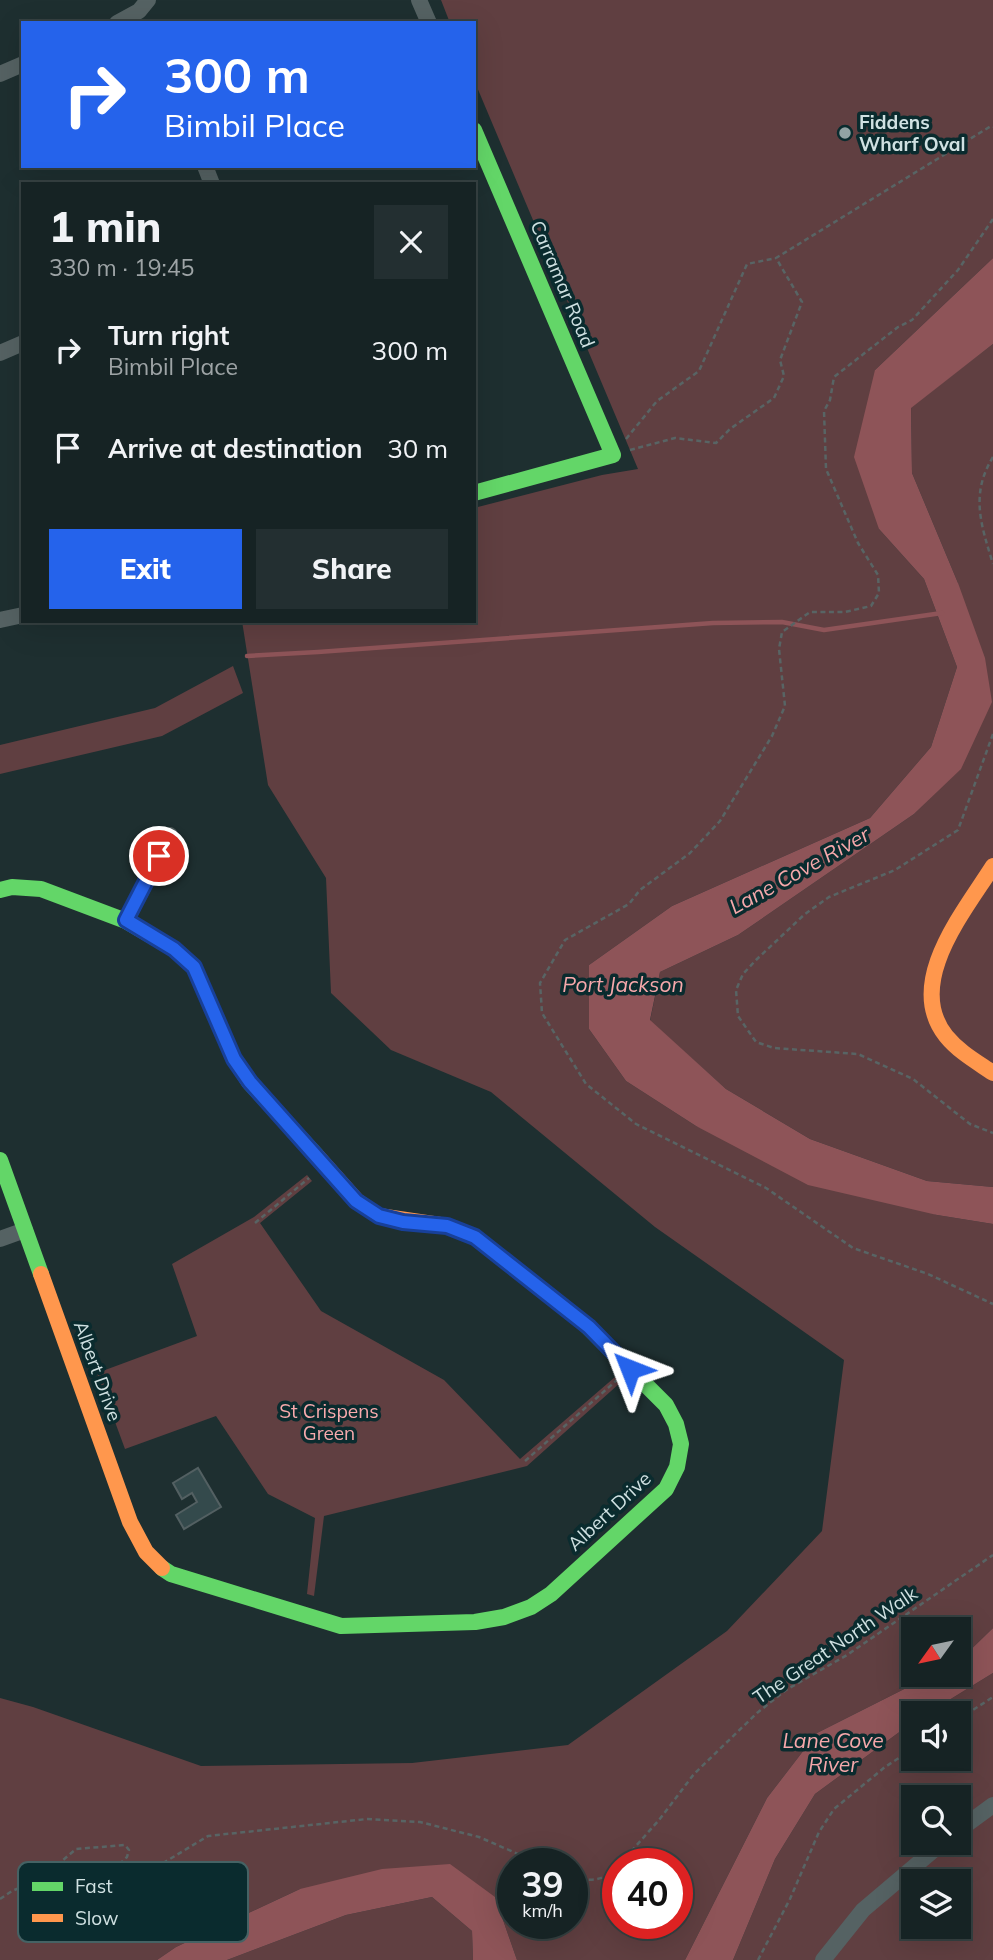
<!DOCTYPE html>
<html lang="en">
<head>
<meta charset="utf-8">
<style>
  :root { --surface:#162324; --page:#232f31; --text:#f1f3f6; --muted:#9ea4a6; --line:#354041; --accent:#2563eb }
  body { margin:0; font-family:Mulish,sans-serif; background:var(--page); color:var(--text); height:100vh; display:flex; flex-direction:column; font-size:26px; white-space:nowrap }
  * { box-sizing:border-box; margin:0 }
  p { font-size:23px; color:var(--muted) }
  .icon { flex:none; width:38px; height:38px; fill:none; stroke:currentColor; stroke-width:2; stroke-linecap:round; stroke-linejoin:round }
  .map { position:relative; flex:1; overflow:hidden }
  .details { position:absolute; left:21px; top:182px; width:455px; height:441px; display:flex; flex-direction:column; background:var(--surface); border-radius:0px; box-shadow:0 7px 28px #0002,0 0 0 2px var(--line) }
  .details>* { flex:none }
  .banner { position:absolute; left:21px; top:21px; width:455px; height:147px; border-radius:0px; box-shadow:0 7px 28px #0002,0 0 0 2px var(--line); background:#2563eb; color:#fff; overflow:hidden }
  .needle { width:46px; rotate:237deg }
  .buttons { position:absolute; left:901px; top:1617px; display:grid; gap:14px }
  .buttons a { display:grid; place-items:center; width:70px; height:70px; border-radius:0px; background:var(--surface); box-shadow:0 7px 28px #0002,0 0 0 2px var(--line); font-size:35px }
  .speed { position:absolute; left:497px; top:1848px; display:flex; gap:14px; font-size:35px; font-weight:700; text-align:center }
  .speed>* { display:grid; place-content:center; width:91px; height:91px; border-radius:50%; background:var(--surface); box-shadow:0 7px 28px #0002,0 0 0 2px var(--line); line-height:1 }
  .speed small { font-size:18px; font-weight:400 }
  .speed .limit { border:10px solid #d22; background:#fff; color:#111 }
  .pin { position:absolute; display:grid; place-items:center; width:60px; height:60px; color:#fff; margin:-30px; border:4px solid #fff; border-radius:50%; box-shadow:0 2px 7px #0007 }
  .me { position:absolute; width:77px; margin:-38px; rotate:315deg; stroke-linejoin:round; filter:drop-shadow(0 0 5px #0008) }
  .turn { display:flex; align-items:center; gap:24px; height:147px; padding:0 28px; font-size:32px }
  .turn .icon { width:91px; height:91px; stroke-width:2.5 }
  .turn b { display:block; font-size:49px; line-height:60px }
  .round { display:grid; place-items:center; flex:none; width:74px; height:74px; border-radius:0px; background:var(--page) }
  .summary { display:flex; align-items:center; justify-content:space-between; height:119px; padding:0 28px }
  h1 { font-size:42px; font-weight:800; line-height:52px }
  .button { display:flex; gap:14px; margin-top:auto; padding:14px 28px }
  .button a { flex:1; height:80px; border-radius:0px; background:var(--accent); color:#fff; font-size:28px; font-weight:800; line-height:80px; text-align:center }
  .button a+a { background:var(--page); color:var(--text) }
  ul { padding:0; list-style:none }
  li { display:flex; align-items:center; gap:21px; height:98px; padding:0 28px }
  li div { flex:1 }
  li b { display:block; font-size:26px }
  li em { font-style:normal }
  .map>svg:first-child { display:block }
  .green { fill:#603f41; fill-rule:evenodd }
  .water { fill:#8e5458 }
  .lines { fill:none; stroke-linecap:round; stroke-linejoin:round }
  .stream { stroke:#8e5458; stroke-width:4.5 }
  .building { fill:#344a4c; stroke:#536062; stroke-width:2 }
  .path { stroke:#586464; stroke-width:2.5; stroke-dasharray:5 3.5; stroke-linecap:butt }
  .street { stroke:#556263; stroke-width:16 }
  .fast { stroke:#63d668; stroke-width:16 }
  .slow { stroke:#ff974d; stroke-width:16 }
  .route-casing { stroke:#184099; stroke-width:18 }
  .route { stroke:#2563eb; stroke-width:12 }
  .poi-dot { fill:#92a3a4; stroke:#0a2b2e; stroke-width:2.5 }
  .labels { text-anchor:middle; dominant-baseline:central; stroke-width:7; stroke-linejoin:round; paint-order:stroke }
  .poi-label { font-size:19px; font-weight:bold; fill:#d0e1e2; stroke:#0a2b2e; text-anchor:start }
  .street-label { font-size:19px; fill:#d0e1e2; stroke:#0a2b2e }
  .park-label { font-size:19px; fill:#f8aaad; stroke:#0a2b2e }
  .water-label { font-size:21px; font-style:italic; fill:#f6a8ab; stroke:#0a2b2e }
  .key { fill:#0a2b2e; stroke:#456264; stroke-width:2 }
  .key-label { font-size:19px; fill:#d0e1e2 }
</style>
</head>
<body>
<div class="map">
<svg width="993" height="1960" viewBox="0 0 993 1960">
  <rect width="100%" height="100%" fill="#1e2f30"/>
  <path class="green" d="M 441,0 L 993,0 L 993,258 L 875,370 L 879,529 L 924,579 L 957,667 L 931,747 L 870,818 L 672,906 L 589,965 L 589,1029 L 626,1081 L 696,1126 L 937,1215 L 993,1224 L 993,1628 L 959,1661 L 959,1629 L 914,1629 L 914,1675 L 932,1675 L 817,1733 L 767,1798 L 685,1960 L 517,1960 L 495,1897 L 300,1889 L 176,1947 L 157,1960 L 0,1960 L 0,1698 L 33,1707 L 201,1766 L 412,1763 L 568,1745 L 727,1631 L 822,1531 L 844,1360 L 655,1227 L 491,1092 L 391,1050 L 331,993 L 326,878 L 268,785 L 242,621 L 474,621 L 474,508 L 602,475 L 638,469 L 474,80 L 474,23 L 450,23 ZM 513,1864 L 572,1864 L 572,1923 L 513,1923 ZM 618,1864 L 677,1864 L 677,1923 L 618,1923 Z
    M 993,344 L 993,1187 L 927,1181 L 810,1139 L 726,1089 L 650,1021 L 660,972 L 738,935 L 914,814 L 961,768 L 958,583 L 912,473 L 911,407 Z
    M 233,666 L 243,693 L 162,736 L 0,774 L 0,745 L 155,708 Z
    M 307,1175 L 312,1181 L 260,1223 L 321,1311 L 444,1380 L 520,1459 L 615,1377 L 620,1383 L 527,1466 L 324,1516 L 314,1596 L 307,1594 L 315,1518 L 268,1494 L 216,1416 L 125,1449 L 97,1373 L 197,1336 L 172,1264 L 254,1217 Z
    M 993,1673 L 993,1960 L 733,1960 L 775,1859 L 815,1794 L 913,1722 L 914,1759 L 959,1759 L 959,1713 L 928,1713 ZM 914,1797 L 959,1797 L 959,1843 L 914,1843 ZM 914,1881 L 959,1881 L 959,1927 L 914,1927 Z
    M 432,1897 L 472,1931 L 473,1960 L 227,1960 L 346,1915 Z"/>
  <path class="water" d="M 993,258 L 993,344 L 911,408 L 912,473 L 958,583 L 985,658 L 992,702 L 961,769 L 914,814 L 738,935 L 660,972 L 650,1020 L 726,1089 L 810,1139 L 927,1181 L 993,1187 L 993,1224 L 937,1215 L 808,1185 L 696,1126 L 626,1081 L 589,1029 L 589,965 L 672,906 L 870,818 L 931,747 L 957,667 L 924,579 L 879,529 L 854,457 L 875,370 Z
    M 993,1628 L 993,1673 L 928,1713 L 914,1713 L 913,1722 L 815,1794 L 775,1859 L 733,1960 L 685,1960 L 767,1798 L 817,1733 L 932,1675 L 959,1675 L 959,1661 Z
    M 450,1864 L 495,1897 L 517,1960 L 473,1960 L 472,1931 L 432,1897 L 346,1915 L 227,1960 L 157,1960 L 176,1947 L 300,1889 L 382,1869 Z"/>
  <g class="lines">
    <path class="stream" d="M 247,656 L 318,652 L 713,623 L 782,622 L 824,630 L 942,613"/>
  </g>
  <path class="building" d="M 198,1468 L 221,1507 L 184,1529 L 176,1515 L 197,1502 L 192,1493 L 182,1499 L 173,1483 Z"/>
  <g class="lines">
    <path class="path" d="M 993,219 L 958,270 L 912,320 L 898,327 L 834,377 L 830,400 L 824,411 L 826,469 L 858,543 L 878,575 L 879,593 L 871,606 L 845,612 L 810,612 L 782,632 L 779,649 L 785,706 L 772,736 L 720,821 L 690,853 L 640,890 L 629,904 L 565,940 L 540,983 L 542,1013 L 586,1084 L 636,1124 L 766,1188 L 853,1248 L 928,1274 L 993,1304
      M 626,439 L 657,401 L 699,371 L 747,264 L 776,258
      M 630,450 L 675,438 L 716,443 L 730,429 L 774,398 L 784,376 L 780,360 L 802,302 L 776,258 L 991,126 L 993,127
      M 993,457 C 970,494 981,525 993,564
      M 993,734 L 958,830 L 895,870 L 829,897 L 805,914 L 756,960 L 743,974 L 736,990 L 738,1016 L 756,1042 L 774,1048 L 858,1054 L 913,1079 L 970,1124 L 993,1133
      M 255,1223 L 309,1178
      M 525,1461 L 617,1380
      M 959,1719 L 993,1697
      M 620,1864 L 659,1820 L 694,1774 L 757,1713 L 786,1690 L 847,1655 L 993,1555
      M 572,1877 C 592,1882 604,1881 618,1866
      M 0,1899 L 12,1891 L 52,1874 L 56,1866 L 76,1849 L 125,1845 L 129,1850 L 127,1857 L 111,1872 L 113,1878 L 117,1880 L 150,1871 L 208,1836 L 367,1819 L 420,1822 L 479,1837 L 541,1864
      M 758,1960 L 790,1899 L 819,1832 L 834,1809 L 885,1767 L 914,1748"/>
    <path class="street" d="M 419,0 L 429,23
      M 117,23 L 139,11 L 148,0
      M 0,74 L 23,64
      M 205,166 L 212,184
      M 0,353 L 23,343
      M 0,620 L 23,615
      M 126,921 L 170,835
      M 0,1239 L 25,1230
      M 959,1830 L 993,1805
      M 823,1960 L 863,1910 L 942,1843"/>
    <path class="fast" d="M 474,130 L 613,455 L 474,493
      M 0,890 L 12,887 L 41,889 L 126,921 L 174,949 L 194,967 L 234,1059 L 249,1082 L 317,1156
      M 0,1160 L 41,1274
      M 162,1568 L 171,1574 L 341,1626 L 475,1622 L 504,1617 L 531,1607 L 551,1594 L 666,1489 L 677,1467 L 681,1444 L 676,1424 L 666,1405 L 583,1322"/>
    <path class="slow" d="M 993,866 C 964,912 904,983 946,1036 C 959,1052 977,1062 993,1073
      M 317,1156 L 357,1201 L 379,1216 L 447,1226 L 475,1237 L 583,1322
      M 41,1274 L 130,1522 L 146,1552 L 162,1568"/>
  </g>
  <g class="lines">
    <defs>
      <path id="route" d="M 159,856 L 126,920 L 174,949 L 194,967 L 234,1059 L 250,1082 L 356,1201 L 379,1216 L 403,1222 L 447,1226 L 475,1237 L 589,1327 L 630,1369"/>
    </defs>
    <use href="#route" class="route-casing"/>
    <use href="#route" class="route"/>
  </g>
  <circle class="poi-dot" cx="845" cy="133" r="7"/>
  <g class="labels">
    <g class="poi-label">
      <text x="859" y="122">Fiddens<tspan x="859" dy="22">Wharf Oval</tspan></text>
    </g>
    <g class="street-label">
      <text transform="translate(563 284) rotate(67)">Carramar Road</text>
      <text transform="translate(98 1371) rotate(70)">Albert Drive</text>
      <text transform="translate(609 1511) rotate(-43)">Albert Drive</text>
      <text transform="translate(835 1645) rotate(-34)">The Great North Walk</text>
    </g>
    <g class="park-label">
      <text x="329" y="1411">St Crispens<tspan x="329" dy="22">Green</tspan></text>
    </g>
    <g class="water-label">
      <text transform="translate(799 870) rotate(-29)">Lane Cove River</text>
      <text x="623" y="984">Port Jackson</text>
      <text x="833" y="1740">Lane Cove<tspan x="833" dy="24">River</tspan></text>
    </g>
  </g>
  <rect x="18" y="1862" width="230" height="80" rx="10" class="key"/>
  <rect x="32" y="1882" width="31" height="9" fill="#63d668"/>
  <rect x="32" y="1914" width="31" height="8" fill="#ff974d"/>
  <g class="key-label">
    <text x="75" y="1893">Fast</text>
    <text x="75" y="1925">Slow</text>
  </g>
</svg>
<div class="buttons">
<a><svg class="needle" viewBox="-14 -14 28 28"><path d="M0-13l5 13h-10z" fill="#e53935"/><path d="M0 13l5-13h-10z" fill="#9ea4a6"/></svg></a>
<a><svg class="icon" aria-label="sound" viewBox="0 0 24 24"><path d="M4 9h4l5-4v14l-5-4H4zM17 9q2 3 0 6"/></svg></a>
<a><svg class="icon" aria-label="search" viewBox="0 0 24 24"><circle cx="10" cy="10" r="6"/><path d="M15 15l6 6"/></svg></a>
<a><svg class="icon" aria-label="layers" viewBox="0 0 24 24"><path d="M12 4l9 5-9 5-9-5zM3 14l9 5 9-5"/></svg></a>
</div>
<div class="speed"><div>39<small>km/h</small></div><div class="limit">40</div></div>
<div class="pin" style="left:159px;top:856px;background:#d93025"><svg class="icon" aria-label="arrive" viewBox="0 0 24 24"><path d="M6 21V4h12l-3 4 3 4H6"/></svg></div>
<svg class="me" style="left:630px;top:1369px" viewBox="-20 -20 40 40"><path d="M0-17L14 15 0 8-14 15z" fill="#2563eb" stroke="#fff" stroke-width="4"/></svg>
<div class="banner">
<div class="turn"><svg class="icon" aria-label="right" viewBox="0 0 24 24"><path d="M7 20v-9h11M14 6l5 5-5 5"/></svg><div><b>300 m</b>Bimbil Place</div></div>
</div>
<section class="details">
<div class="summary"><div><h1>1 min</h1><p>330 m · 19:45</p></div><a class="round"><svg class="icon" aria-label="close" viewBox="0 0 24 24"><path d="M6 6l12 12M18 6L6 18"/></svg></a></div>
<ul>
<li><svg class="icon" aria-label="right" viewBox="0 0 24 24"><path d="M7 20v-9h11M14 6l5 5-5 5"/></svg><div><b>Turn right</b><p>Bimbil Place</p></div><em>300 m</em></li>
<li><svg class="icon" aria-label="arrive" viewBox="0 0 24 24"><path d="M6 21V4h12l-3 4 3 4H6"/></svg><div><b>Arrive at destination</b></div><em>30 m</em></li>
</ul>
<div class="button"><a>Exit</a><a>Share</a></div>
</section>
</div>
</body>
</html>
